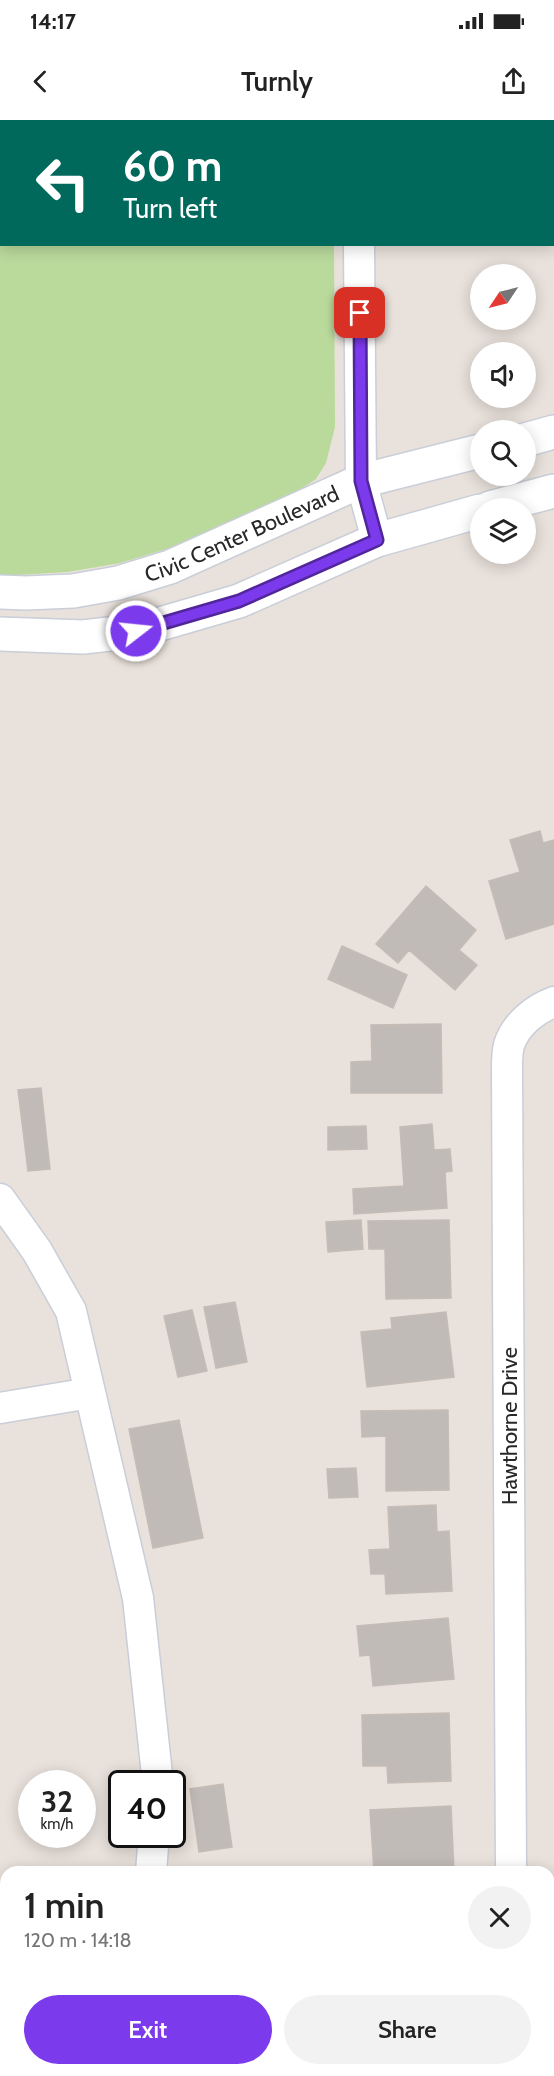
<!DOCTYPE html>
<html lang="en">
<head>
<meta charset="utf-8">
<style>
  :root { --surface:#fff; --page:#f2f2f2; --text:#222; --muted:#767676; --accent:#7c3aed }
  body { margin:0; font-family:Cabin,sans-serif; background:var(--page); color:var(--text); height:100vh; display:flex; flex-direction:column; font-size:22px; white-space:nowrap }
  * { box-sizing:border-box; margin:0 }
  p { font-size:20px; color:var(--muted) }
  .icon { flex:none; width:33px; height:33px; fill:none; stroke:currentColor; stroke-width:2; stroke-linecap:round; stroke-linejoin:round }
  .map { position:relative; flex:1; overflow:hidden }
  .details { position:absolute; left:0px; top:1746px; width:555px; height:210px; display:flex; flex-direction:column; background:var(--surface); border-radius:18px 18px 0 0; box-shadow:0 3px 15px #0003 }
  .details>* { flex:none }
  .top-card { position:absolute; left:0px; top:0px; width:555px; height:126px; box-shadow:0 3px 15px #0003; background:#00695c; color:#fff; overflow:hidden }
  .needle { width:39px; rotate:235deg }
  .buttons { position:absolute; left:470px; top:144px; display:grid; gap:12px }
  .buttons a { display:grid; place-items:center; width:66px; height:66px; border-radius:50%; background:var(--surface); box-shadow:0 3px 15px #0003; font-size:30px }
  .speed { position:absolute; left:18px; top:1650px; display:flex; gap:12px; font-size:30px; font-weight:700; text-align:center }
  .speed>* { display:grid; place-content:center; width:78px; height:78px; border-radius:50%; background:var(--surface); box-shadow:0 3px 15px #0003; line-height:1 }
  .speed small { font-size:15px; font-weight:400 }
  .speed .limit { border:3px solid #111; border-radius:9px; background:#fff; color:#111 }
  .pin { position:absolute; display:grid; place-items:center; width:51px; height:51px; color:#fff; margin:-26px; border-radius:12px; box-shadow:0 3px 9px #0006 }
  .me { position:absolute; width:66px; margin:-33px; rotate:74deg; stroke-linejoin:round; filter:drop-shadow(0 0 4px #0008) }
  .turn { display:flex; align-items:center; gap:21px; height:126px; padding:0 24px; font-size:27px }
  .turn .icon { width:78px; height:78px; stroke-width:2.5 }
  .turn b { display:block; font-size:42px; line-height:51px }
  .round { display:grid; place-items:center; flex:none; width:63px; height:63px; border-radius:32px; background:var(--page) }
  .summary { display:flex; align-items:center; justify-content:space-between; height:102px; padding:0 24px }
  h1 { font-size:36px; font-weight:600; line-height:45px }
  .primary-button { display:flex; gap:12px; margin-top:auto; padding:12px 24px }
  .primary-button a { flex:1; height:69px; border-radius:36px; background:var(--accent); color:#fff; font-size:24px; font-weight:600; line-height:69px; text-align:center }
  .primary-button a+a { background:var(--page); color:var(--text) }
  .status { display:flex; justify-content:space-between; align-items:center; height:42px; padding:0 30px; background:var(--surface); direction:ltr }
  .status svg { height:16px; fill:currentColor }
  header { display:flex; justify-content:space-between; align-items:center; height:78px; padding:0 24px; background:var(--surface); font-size:27px; font-weight:600 }
  .map>svg:first-child { display:block }
  .green { fill:#bada9c }
  .building { fill:#c1bbb7; stroke:#c4bcb5; stroke-width:1.5 }
  .lines { fill:none; stroke-linecap:round; stroke-linejoin:round }
  .lane-casing { stroke:#c9ced8; stroke-width:18 }
  .street-casing { stroke:#c9ced8; stroke-width:33 }
  .secondary-casing { stroke:#c9ced8; stroke-width:36 }
  .lane { stroke:#fff; stroke-width:15 }
  .street { stroke:#fff; stroke-width:30 }
  .secondary { stroke:#fff; stroke-width:33 }
  .route-casing { stroke:#51269a; stroke-width:15 }
  .route { stroke:#7c3aed; stroke-width:10 }
  .labels { text-anchor:middle; dominant-baseline:central; stroke-width:4.5; stroke-linejoin:round; paint-order:stroke }
  .street-label { font-size:22px; fill:#282828; stroke:#fff }
</style>
</head>
<body>
<div class="status"><b>14:17</b><svg viewBox="0 0 49 12"><path d="M0 12V9h3v3zM5 12V6h3v6zM10 12V3h3v9zM15 12V0h3v12zM26 1h20v11H26zM47 4h2v5h-2z"/></svg></div>
<header><svg class="icon" aria-label="back" viewBox="0 0 24 24"><path d="M15 5l-7 7 7 7"/></svg>Turnly<svg class="icon" aria-label="share" viewBox="0 0 24 24"><path d="M12 15V3M7 8l5-5 5 5M5 13v7h14v-7"/></svg></header>
<div class="map">
<svg width="554" height="1956" viewBox="0 0 554 1956">
  <rect width="100%" height="100%" fill="#e9e1db"/>
  <path class="green" d="M 0,73 L 2,73 L 2,124 L 334,125 L 335,307 L 326,343 L 316,359 L 289,377 L 187,423 L 120,443 L 68,452 L 0,456 Z"/>
  <path class="building" d="M 540,711 L 543,723 L 554,720 L 554,804 L 506,819 L 489,761 L 520,752 L 510,720 Z
    M 426,766 L 476,810 L 459,830 L 477,845 L 455,870 L 409,830 L 398,843 L 376,824 Z
    M 342,826 L 407,855 L 393,888 L 328,859 Z
    M 441,904 L 442,973 L 351,973 L 351,942 L 372,941 L 371,905 Z
    M 41,968 L 50,1049 L 28,1051 L 18,970 Z
    M 432,1004 L 434,1030 L 450,1029 L 452,1051 L 445,1052 L 447,1088 L 354,1094 L 353,1069 L 404,1066 L 400,1007 Z
    M 366,1006 L 367,1029 L 328,1030 L 328,1007 Z
    M 361,1100 L 363,1129 L 328,1132 L 326,1102 Z
    M 449,1100 L 451,1178 L 386,1179 L 385,1129 L 369,1129 L 368,1101 Z
    M 235,1182 L 247,1242 L 216,1248 L 204,1187 Z
    M 192,1190 L 207,1251 L 178,1257 L 164,1196 Z
    M 446,1192 L 454,1257 L 367,1267 L 361,1212 L 392,1209 L 391,1198 Z
    M 448,1290 L 449,1370 L 386,1371 L 386,1316 L 362,1317 L 361,1291 Z
    M 179,1300 L 203,1418 L 153,1428 L 129,1309 Z
    M 356,1348 L 358,1377 L 329,1378 L 327,1349 Z
    M 436,1385 L 437,1412 L 449,1411 L 452,1471 L 386,1474 L 385,1454 L 371,1454 L 369,1430 L 390,1429 L 388,1387 Z
    M 448,1498 L 454,1559 L 373,1566 L 370,1535 L 360,1536 L 357,1506 Z
    M 449,1593 L 451,1661 L 388,1663 L 387,1646 L 363,1646 L 362,1595 Z
    M 223,1664 L 232,1727 L 199,1732 L 190,1669 Z
    M 451,1686 L 454,1752 L 374,1752 L 370,1690 Z
    M 0,1774 L 6,1774 L 6,1817 L 0,1818 Z"/>
  <g class="lines">
    <defs>
      <path id="lane" d="M 207,2 L 207,0"/>
      <path id="street" d="M 363,2 L 363,0
        M 359,124 L 361,361 L 377,420
        M 0,1079 L 37,1131 L 71,1191 L 138,1478 L 158,1664
        M 0,1288 L 90,1273
        M 151,1752 L 154,1714
        M 511,1752 L 507,949 C 507,941 507,932 509,925 C 516,904 535,889 554,882
        M 512,1950 L 512,1956"/>
      <g id="secondary">
        <path d="M 525,320 L 554,312"/>
        <path d="M 490,388 L 554,371"/>
        <path id="s1" d="M 0,472 L 26,473 L 73,471 L 118,463 L 170,447 L 361,361 L 480,331"/>
        <path d="M 0,514 L 83,517 L 136,511 L 239,481 L 377,420 L 480,391"/>
      </g>
    </defs>
    <use href="#lane" class="lane-casing"/>
    <use href="#street" class="street-casing"/>
    <use href="#secondary" class="secondary-casing"/>
    <use href="#lane" class="lane"/>
    <use href="#street" class="street"/>
    <use href="#secondary" class="secondary"/>
  </g>
  <g class="lines">
    <defs>
      <path id="route" d="M 136,511 L 239,481 L 377,420 L 361,361 L 360,193"/>
    </defs>
    <use href="#route" class="route-casing"/>
    <use href="#route" class="route"/>
  </g>
  <g class="labels">
    <g class="street-label">
      <text stroke="none"><textPath href="#s1" startOffset="252">Civic Center Boulevard</textPath></text>
      <text transform="translate(509 1306) rotate(-90)">Hawthorne Drive</text>
    </g>
  </g>
</svg>
<div class="buttons">
<a><svg class="needle" viewBox="-14 -14 28 28"><path d="M0-13l5 13h-10z" fill="#e53935"/><path d="M0 13l5-13h-10z" fill="#767676"/></svg></a>
<a><svg class="icon" aria-label="sound" viewBox="0 0 24 24"><path d="M4 9h4l5-4v14l-5-4H4zM17 9q2 3 0 6"/></svg></a>
<a><svg class="icon" aria-label="search" viewBox="0 0 24 24"><circle cx="10" cy="10" r="6"/><path d="M15 15l6 6"/></svg></a>
<a><svg class="icon" aria-label="layers" viewBox="0 0 24 24"><path d="M12 4l9 5-9 5-9-5zM3 14l9 5 9-5"/></svg></a>
</div>
<div class="speed"><div>32<small>km/h</small></div><div class="limit">40</div></div>
<div class="pin" style="left:360px;top:193px;background:#d93025"><svg class="icon" aria-label="arrive" viewBox="0 0 24 24"><path d="M6 21V4h12l-3 4 3 4H6"/></svg></div>
<svg class="me" style="left:136px;top:511px" viewBox="-20 -20 40 40"><circle r="17" fill="#7c3aed" stroke="#fff" stroke-width="3"/><path d="M0-11L8 9 0 5-8 9z" fill="#fff"/></svg>
<div class="top-card">
<div class="turn"><svg class="icon" aria-label="left" viewBox="0 0 24 24"><path d="M17 20v-9H6M10 6l-5 5 5 5"/></svg><div><b>60 m</b>Turn left</div></div>
</div>
<section class="details">
<div class="summary"><div><h1>1 min</h1><p>120 m · 14:18</p></div><a class="round"><svg class="icon" aria-label="close" viewBox="0 0 24 24"><path d="M6 6l12 12M18 6L6 18"/></svg></a></div>
<div class="primary-button"><a>Exit</a><a>Share</a></div>
</section>
</div>
</body>
</html>
